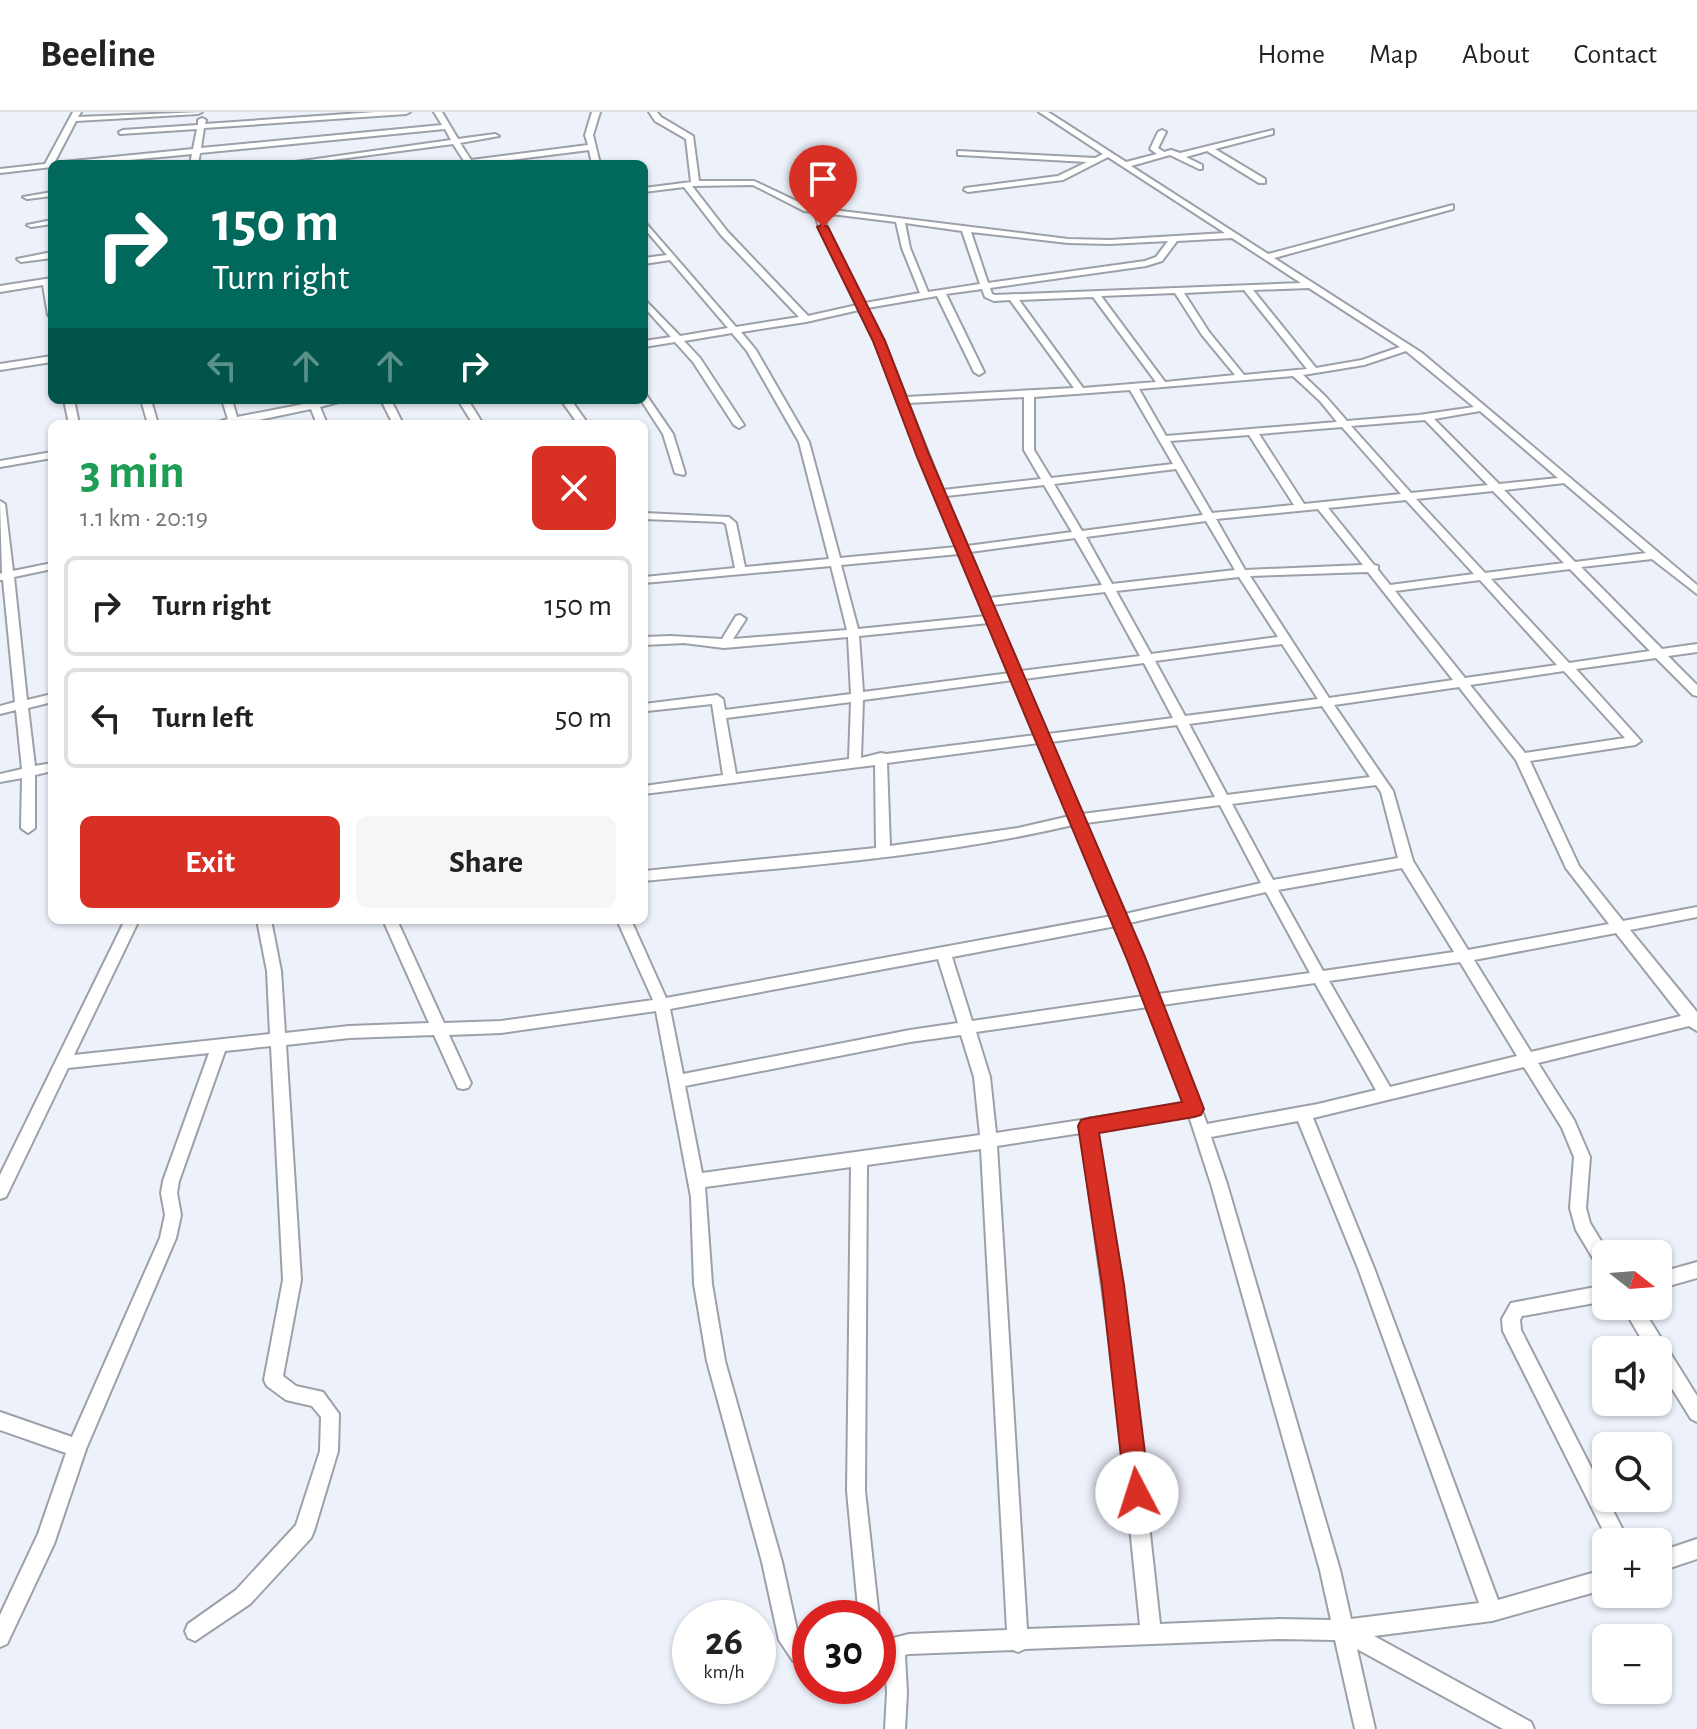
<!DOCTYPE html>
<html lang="en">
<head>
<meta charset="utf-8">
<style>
  :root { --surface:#fff; --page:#f6f6f6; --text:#222; --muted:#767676; --line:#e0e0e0; --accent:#d93025 }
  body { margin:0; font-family:"Alegreya Sans",sans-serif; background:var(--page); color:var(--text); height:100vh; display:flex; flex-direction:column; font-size:30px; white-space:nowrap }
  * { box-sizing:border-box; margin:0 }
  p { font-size:26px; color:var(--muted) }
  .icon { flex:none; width:44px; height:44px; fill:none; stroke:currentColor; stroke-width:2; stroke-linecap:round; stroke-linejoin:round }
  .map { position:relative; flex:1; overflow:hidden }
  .sheet { position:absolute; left:48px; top:308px; width:600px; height:504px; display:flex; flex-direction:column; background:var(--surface); border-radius:12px; box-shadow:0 2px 6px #0004 }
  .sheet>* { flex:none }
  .top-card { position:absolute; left:48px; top:48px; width:600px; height:244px; border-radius:12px; box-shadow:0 2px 6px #0004; background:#00695c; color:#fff; overflow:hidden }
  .needle { width:52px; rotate:107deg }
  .fabs { position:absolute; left:1592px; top:1128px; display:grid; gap:16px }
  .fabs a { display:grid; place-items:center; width:80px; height:80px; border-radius:12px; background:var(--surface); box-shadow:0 2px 6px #0004; font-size:40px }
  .speed { position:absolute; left:672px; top:1488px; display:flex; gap:16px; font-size:40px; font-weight:700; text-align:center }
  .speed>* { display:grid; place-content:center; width:104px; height:104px; border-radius:50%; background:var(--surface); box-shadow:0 2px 6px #0004; line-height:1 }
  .speed small { font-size:20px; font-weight:400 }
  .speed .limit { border:12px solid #d22; background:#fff; color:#111 }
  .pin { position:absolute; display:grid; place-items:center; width:68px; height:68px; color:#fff; margin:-82px -34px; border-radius:50% 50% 50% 0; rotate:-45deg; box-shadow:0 0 8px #0007 }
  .pin .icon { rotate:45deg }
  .me { position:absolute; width:88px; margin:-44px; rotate:355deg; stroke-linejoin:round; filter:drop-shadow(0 0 6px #0008) }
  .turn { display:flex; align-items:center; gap:28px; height:168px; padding:0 32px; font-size:36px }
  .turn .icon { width:104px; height:104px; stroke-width:2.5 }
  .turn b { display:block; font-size:56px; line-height:68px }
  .lanes { display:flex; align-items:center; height:76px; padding:0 32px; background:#0003; justify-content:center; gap:40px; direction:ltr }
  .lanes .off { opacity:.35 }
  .round { display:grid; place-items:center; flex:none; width:84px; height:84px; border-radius:12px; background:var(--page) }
  .summary { display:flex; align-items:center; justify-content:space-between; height:136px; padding:0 32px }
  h1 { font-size:48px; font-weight:700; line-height:60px; color:#1e9e55 }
  .button { display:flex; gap:16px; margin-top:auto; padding:16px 32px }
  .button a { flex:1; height:92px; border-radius:12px; background:var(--accent); color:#fff; font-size:32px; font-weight:700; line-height:92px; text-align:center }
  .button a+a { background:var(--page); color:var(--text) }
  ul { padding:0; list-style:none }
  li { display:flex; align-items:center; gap:24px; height:100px; margin:0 16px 12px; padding:0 16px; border:4px solid var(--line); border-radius:12px }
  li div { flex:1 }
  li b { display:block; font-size:30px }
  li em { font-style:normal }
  header { display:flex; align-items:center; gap:48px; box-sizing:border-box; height:112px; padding:0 40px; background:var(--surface); border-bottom:2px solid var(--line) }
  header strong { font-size:38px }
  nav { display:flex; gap:44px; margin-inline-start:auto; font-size:28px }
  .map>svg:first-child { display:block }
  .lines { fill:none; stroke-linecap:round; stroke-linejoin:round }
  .street-casing { stroke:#9ca0a8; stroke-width:4 }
  .street { fill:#fff; fill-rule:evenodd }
  .route { fill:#d93025; stroke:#8d1f18; stroke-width:2 }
</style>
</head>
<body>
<header>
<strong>Beeline</strong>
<nav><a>Home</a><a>Map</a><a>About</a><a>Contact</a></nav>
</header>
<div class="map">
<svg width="1697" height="1617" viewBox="0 0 1697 1617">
  <rect width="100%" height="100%" fill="#edf1fa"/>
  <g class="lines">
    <defs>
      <path id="street" d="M 73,0 L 81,0 L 78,5 L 202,0 L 198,2 L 76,9 L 52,55 L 0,61 L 0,57 L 45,52 Z
        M 375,0 L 410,0 L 406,2 L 204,16 L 201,36 L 442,13 L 434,0 L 442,0 L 458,27 L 495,22 L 499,24 L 460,31 L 471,48 L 588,33 L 585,23 L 592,0 L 600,0 L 593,23 L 600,52 L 592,52 L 589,38 L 479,52 L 457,52 L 464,49 L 453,32 L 302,52 L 281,52 L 451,28 L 445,17 L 200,41 L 198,52 L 190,52 L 192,42 L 87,52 L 59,52 L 63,50 L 193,37 L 197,17 L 120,22 L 119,20 L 123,18 L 198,13 L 198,8 L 202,6 L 206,8 L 205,12 Z
        M 649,0 L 657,0 L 661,5 L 693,24 L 699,69 L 754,69 L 809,95 L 1068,127 L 1110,128 L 1225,121 L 1108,45 L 1063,68 L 968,80 L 964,78 L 965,76 L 1058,64 L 1087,50 L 961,43 L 958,43 L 958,39 L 1095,46 L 1103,42 L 1039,0 L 1048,0 L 1126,50 L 1157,42 L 1150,37 L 1158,20 L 1162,18 L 1166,20 L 1158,36 L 1164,40 L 1171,38 L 1180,41 L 1273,18 L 1273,22 L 1215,37 L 1265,67 L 1265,71 L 1259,71 L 1207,39 L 1186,45 L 1202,53 L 1202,57 L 1199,57 L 1170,43 L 1131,54 L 1268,142 L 1453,93 L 1453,97 L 1274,146 L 1422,241 L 1697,473 L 1697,482 L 1652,447 L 1581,455 L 1662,537 L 1697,532 L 1697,540 L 1668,544 L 1697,573 L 1697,584 L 1693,583 L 1656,546 L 1576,557 L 1641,629 L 1635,633 L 1530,649 L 1579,754 L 1623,809 L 1697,795 L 1697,805 L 1630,818 L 1697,900 L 1697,919 L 1689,914 L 1538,951 L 1574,1008 L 1590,1045 L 1586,1096 L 1590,1111 L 1609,1142 L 1606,1142 L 1606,1161 L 1600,1158 L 1576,1118 L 1570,1096 L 1574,1045 L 1562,1016 L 1524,955 L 1313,1006 L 1374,1156 L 1498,1488 L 1606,1457 L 1606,1477 L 1492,1509 L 1374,1524 L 1531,1610 L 1534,1617 L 1503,1617 L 1357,1537 L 1375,1617 L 1355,1617 L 1335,1528 L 1279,1527 L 1025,1537 L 1018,1540 L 1013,1538 L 909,1542 L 905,1543 L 907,1581 L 905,1617 L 885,1617 L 887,1581 L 885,1548 L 878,1550 L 878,1530 L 909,1522 L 1007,1518 L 981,1037 L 867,1053 L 865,1379 L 879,1506 L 878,1508 L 878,1506 L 859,1506 L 847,1379 L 851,1055 L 705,1075 L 712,1172 L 725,1249 L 782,1450 L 798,1523 L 810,1536 L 810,1556 L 793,1549 L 779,1528 L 762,1450 L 707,1249 L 694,1172 L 691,1085 L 656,899 L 501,921 L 449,923 L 471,971 L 468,976 L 463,977 L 458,976 L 434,923 L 349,926 L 286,933 L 301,1168 L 283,1264 L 296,1274 L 323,1280 L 339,1302 L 338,1339 L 314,1419 L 311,1426 L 250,1492 L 195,1529 L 188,1526 L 185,1519 L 188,1512 L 236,1478 L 296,1413 L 320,1339 L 321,1305 L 312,1294 L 286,1288 L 267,1274 L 264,1268 L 283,1168 L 271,934 L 225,939 L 179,1069 L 177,1081 L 181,1103 L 176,1126 L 86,1337 L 54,1432 L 7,1532 L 0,1535 L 0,1503 L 38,1422 L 66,1341 L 0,1318 L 0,1300 L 72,1325 L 160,1126 L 165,1103 L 161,1081 L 163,1069 L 209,941 L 68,956 L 6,1085 L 0,1087 L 0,1063 L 125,808 L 139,808 L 74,943 L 270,922 L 267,859 L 257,808 L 271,808 L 281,859 L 285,921 L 349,914 L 429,911 L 383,808 L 397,808 L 444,911 L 501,909 L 653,888 L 617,808 L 631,808 L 666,886 L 1112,804 L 1073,713 C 933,746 787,755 644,769 L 644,759 L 876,736 L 875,653 L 644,682 L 644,674 L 723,663 L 712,592 L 647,599 L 644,598 L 644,592 L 717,583 L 723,587 L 725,598 L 851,582 L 848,525 L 724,536 L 684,531 L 644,533 L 644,525 L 671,524 L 722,527 L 736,504 L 740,503 L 746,507 L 733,527 L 847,518 L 831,454 L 644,471 L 644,465 L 735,456 L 726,412 L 722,410 L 644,407 L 644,401 L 729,405 L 736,411 L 745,455 L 829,447 L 799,330 L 747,239 L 732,221 L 684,229 L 700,246 L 744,313 L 739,316 L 734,313 L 693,250 L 675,230 L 644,235 L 644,229 L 671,225 L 644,195 L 644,187 L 680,224 L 728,216 L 670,148 L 644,152 L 644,146 L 667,143 L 644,116 L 644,109 L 736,215 L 799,205 L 721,123 L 684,75 L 644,80 L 644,76 L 691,70 L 686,27 L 655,9 ZM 753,73 L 804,99 L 814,100 L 819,115 L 857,193 L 808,204 L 727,119 L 692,74 ZM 823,101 L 896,110 L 902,136 L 920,181 L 865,191 L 827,115 ZM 905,111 L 962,119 L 980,172 L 928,180 L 910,136 ZM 971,120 L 1068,131 L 1110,132 L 1168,129 L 1156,145 L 1145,149 L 988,171 ZM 1232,126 L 1301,171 L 995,183 L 992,182 L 990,176 L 1146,154 L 1162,149 L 1177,129 ZM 1309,176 L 1400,235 L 1362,248 L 1316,256 L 1253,178 ZM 982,177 L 985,185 L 994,189 L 1010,188 L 1074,276 L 906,285 L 884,229 L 867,196 L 937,184 L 974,260 L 979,263 L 984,260 L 946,182 ZM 1244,178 L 1307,257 L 1244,263 L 1209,220 L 1184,181 ZM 1175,181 L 1202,223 L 1235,263 L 1165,270 L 1101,184 ZM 1093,185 L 1156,270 L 1083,276 L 1019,188 ZM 859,198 L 874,229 L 957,435 L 840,446 L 809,330 L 756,238 L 741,220 L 806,210 ZM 1406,239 L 1474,295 L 1419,303 L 1347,309 L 1326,285 L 1303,263 L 1364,253 ZM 1293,264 L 1320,289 L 1337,310 L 1166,324 L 1139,277 ZM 1130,278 L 1173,352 L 1051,366 L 1034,338 L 1034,285 ZM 1024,285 L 1024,338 L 1041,367 L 943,378 L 908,291 ZM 1480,299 L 1558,366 L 1499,372 L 1434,307 ZM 1425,308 L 1488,373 L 1411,381 L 1351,314 ZM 1342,315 L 1401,382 L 1304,392 L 1259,322 ZM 1249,323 L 1294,393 L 1212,401 L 1170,329 ZM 1176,357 L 1203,403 L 1082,419 L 1054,372 ZM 1564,371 L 1646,441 L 1575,450 L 1504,378 ZM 1044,373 L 1072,420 L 967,434 L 946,384 ZM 1493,379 L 1564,451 L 1485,461 L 1416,387 ZM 1406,388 L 1474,462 L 1390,473 L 1378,458 L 1378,454 L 1374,453 L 1328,396 ZM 1318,397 L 1363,453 L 1245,458 L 1216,407 ZM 1206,409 L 1235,458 L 1112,472 L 1086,425 ZM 1075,426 L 1102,473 L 989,486 L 970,440 ZM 959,442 L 986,504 L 858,517 L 841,453 ZM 1570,457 L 1650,539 L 1569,551 L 1491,467 ZM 1368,460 L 1453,568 L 1329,586 L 1250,464 ZM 1239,465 L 1278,525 L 1151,542 L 1116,479 ZM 1480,468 L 1557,553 L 1465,566 L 1395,479 ZM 1105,480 L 1140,544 L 1021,559 L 992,493 ZM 989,511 L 1010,561 L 863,580 L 859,524 ZM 1282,532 L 1318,587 L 1185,604 L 1155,549 ZM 1144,551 L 1173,606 L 1048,622 L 1024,567 ZM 1564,559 L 1625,626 L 1525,641 L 1470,573 ZM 1013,568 L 1036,623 L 886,642 L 881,641 L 861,646 L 863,588 ZM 1459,575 L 1516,648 L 1566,756 L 1609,812 L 1468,838 L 1413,749 L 1393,679 L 1334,593 ZM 851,590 L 849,647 L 736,662 L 726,606 ZM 1322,594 L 1370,665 L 1227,683 L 1189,612 ZM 1177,613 L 1215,685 L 1082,702 L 1051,630 ZM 1039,631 L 1070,704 L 1018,716 L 890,734 L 887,651 ZM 1376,673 L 1381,680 L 1398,746 L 1273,768 L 1232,692 ZM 1220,693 L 1261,771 L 1125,802 L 1086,711 ZM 1402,756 L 1454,840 L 1323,859 L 1278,778 ZM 1266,780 L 1310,861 L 1158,882 L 1129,811 ZM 1116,814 L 1144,884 L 972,909 L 952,845 ZM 1616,821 L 1681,904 L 1531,940 L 1474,848 ZM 938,847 L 958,911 L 910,918 L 683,962 L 670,897 ZM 1460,850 L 1517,944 L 1390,975 L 1329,869 ZM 1315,871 L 1376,978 L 1318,992 L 1207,1012 L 1162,893 ZM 1148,895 L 1185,992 L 996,1021 L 990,965 L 976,920 ZM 961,923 L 974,965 L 980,1023 L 702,1061 L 685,974 L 910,930 ZM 1189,1004 L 1211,1072 L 1320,1458 L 1331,1508 L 1279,1507 L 1160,1512 L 1133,1268 L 1097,1019 ZM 1298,1009 L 1358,1156 L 1479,1491 L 1351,1507 L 1340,1458 L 1227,1072 L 1211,1025 ZM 1081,1021 L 1115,1268 L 1140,1513 L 1027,1517 L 997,1034 Z
        M 52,80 L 52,84 L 27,87 L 23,85 Z
        M 52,108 L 52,112 L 31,115 L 27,113 Z
        M 52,140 L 52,146 L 21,150 L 17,147 Z
        M 52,166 L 52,206 L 48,203 L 43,173 L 0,180 L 0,174 Z
        M 52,244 L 52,250 L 0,258 L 0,252 Z
        M 644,283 L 647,284 L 673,322 L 685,361 L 684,363 L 675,361 L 663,322 L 641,288 L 644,288 Z
        M 64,288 L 74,288 L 79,312 L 69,312 Z
        M 141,288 L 151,288 L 158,312 L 148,312 Z
        M 222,288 L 232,288 L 237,305 L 309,291 L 307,288 L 346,288 L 320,295 L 327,312 L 317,312 L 311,297 L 239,312 L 212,312 L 228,307 Z
        M 381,288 L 391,288 L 403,312 L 393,312 Z
        M 458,288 L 468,288 L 483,312 L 473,312 Z
        M 561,288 L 571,288 L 588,312 L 578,312 Z
        M 52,340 L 52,346 L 0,355 L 0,349 Z
        M 0,389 L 5,392 L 13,459 L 52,451 L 52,457 L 14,465 L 27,588 L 52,582 L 52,590 L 28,596 L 35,654 L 52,651 L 52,659 L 35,663 L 35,716 L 28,721 L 21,716 L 22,666 L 0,670 L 0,662 L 22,657 L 16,598 L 0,602 L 0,594 L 15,590 L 3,468 L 0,468 L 0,462 L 2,461 Z
        M 1697,1150 L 1697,1166 L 1658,1177 L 1658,1161 Z
        M 1606,1173 L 1606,1189 L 1522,1204 L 1520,1208 L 1521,1218 L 1629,1430 L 1609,1430 L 1503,1219 L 1502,1207 L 1511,1191 Z
        M 1622,1194 L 1641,1194 L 1697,1284 L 1697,1310 L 1691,1307 L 1658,1254 L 1658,1238 L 1648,1238 Z
        M 1697,1427 L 1697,1447 L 1658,1460 L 1658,1440 Z"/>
    </defs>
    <use href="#street" class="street-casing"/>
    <use href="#street" class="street"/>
  </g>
  <path class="route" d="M 823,112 L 828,115 L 885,229 L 930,345 L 1145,845 L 1204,997 L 1201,1003 L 1194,1005 L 1099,1021 L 1124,1173 L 1150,1381 L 1146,1390 L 1137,1393 L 1129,1390 L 1125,1381 L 1102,1173 L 1078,1014 L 1081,1008 L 1088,1006 L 1182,990 L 1126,845 L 917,345 L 873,229 L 817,115 Z"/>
</svg>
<div class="fabs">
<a><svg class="needle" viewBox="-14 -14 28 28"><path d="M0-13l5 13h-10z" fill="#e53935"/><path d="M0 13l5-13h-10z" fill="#767676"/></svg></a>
<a><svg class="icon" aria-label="sound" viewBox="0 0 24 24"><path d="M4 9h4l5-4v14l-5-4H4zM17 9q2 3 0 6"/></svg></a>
<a><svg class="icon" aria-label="search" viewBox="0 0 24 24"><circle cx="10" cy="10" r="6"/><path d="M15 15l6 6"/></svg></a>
<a>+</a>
<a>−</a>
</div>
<div class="speed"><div>26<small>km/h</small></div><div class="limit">30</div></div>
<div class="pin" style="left:823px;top:115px;background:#d93025"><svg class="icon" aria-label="arrive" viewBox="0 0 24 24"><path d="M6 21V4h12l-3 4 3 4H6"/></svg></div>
<svg class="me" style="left:1137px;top:1381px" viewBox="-20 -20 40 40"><circle r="19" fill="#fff"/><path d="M0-13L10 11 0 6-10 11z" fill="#d93025"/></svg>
<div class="top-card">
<div class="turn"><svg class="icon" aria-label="right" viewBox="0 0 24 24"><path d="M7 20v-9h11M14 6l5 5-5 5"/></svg><div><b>150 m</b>Turn right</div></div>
<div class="lanes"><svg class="icon off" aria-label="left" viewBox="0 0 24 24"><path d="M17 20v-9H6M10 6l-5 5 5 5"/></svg><svg class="icon off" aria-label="ahead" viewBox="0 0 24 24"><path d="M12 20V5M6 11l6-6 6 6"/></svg><svg class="icon off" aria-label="ahead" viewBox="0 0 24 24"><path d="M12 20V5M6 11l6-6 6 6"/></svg><svg class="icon" aria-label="right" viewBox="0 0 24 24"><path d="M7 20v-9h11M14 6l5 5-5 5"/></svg></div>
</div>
<section class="sheet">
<div class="summary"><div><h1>3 min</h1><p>1.1 km · 20:19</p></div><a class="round" style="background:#d93025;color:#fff"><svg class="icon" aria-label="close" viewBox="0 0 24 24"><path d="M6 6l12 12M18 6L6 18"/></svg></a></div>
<ul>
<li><svg class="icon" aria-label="right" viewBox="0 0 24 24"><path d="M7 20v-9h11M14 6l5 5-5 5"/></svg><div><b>Turn right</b></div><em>150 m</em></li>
<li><svg class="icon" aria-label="left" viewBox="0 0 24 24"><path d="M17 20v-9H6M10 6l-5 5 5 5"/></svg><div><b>Turn left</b></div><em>50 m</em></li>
</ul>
<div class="button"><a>Exit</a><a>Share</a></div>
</section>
</div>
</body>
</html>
